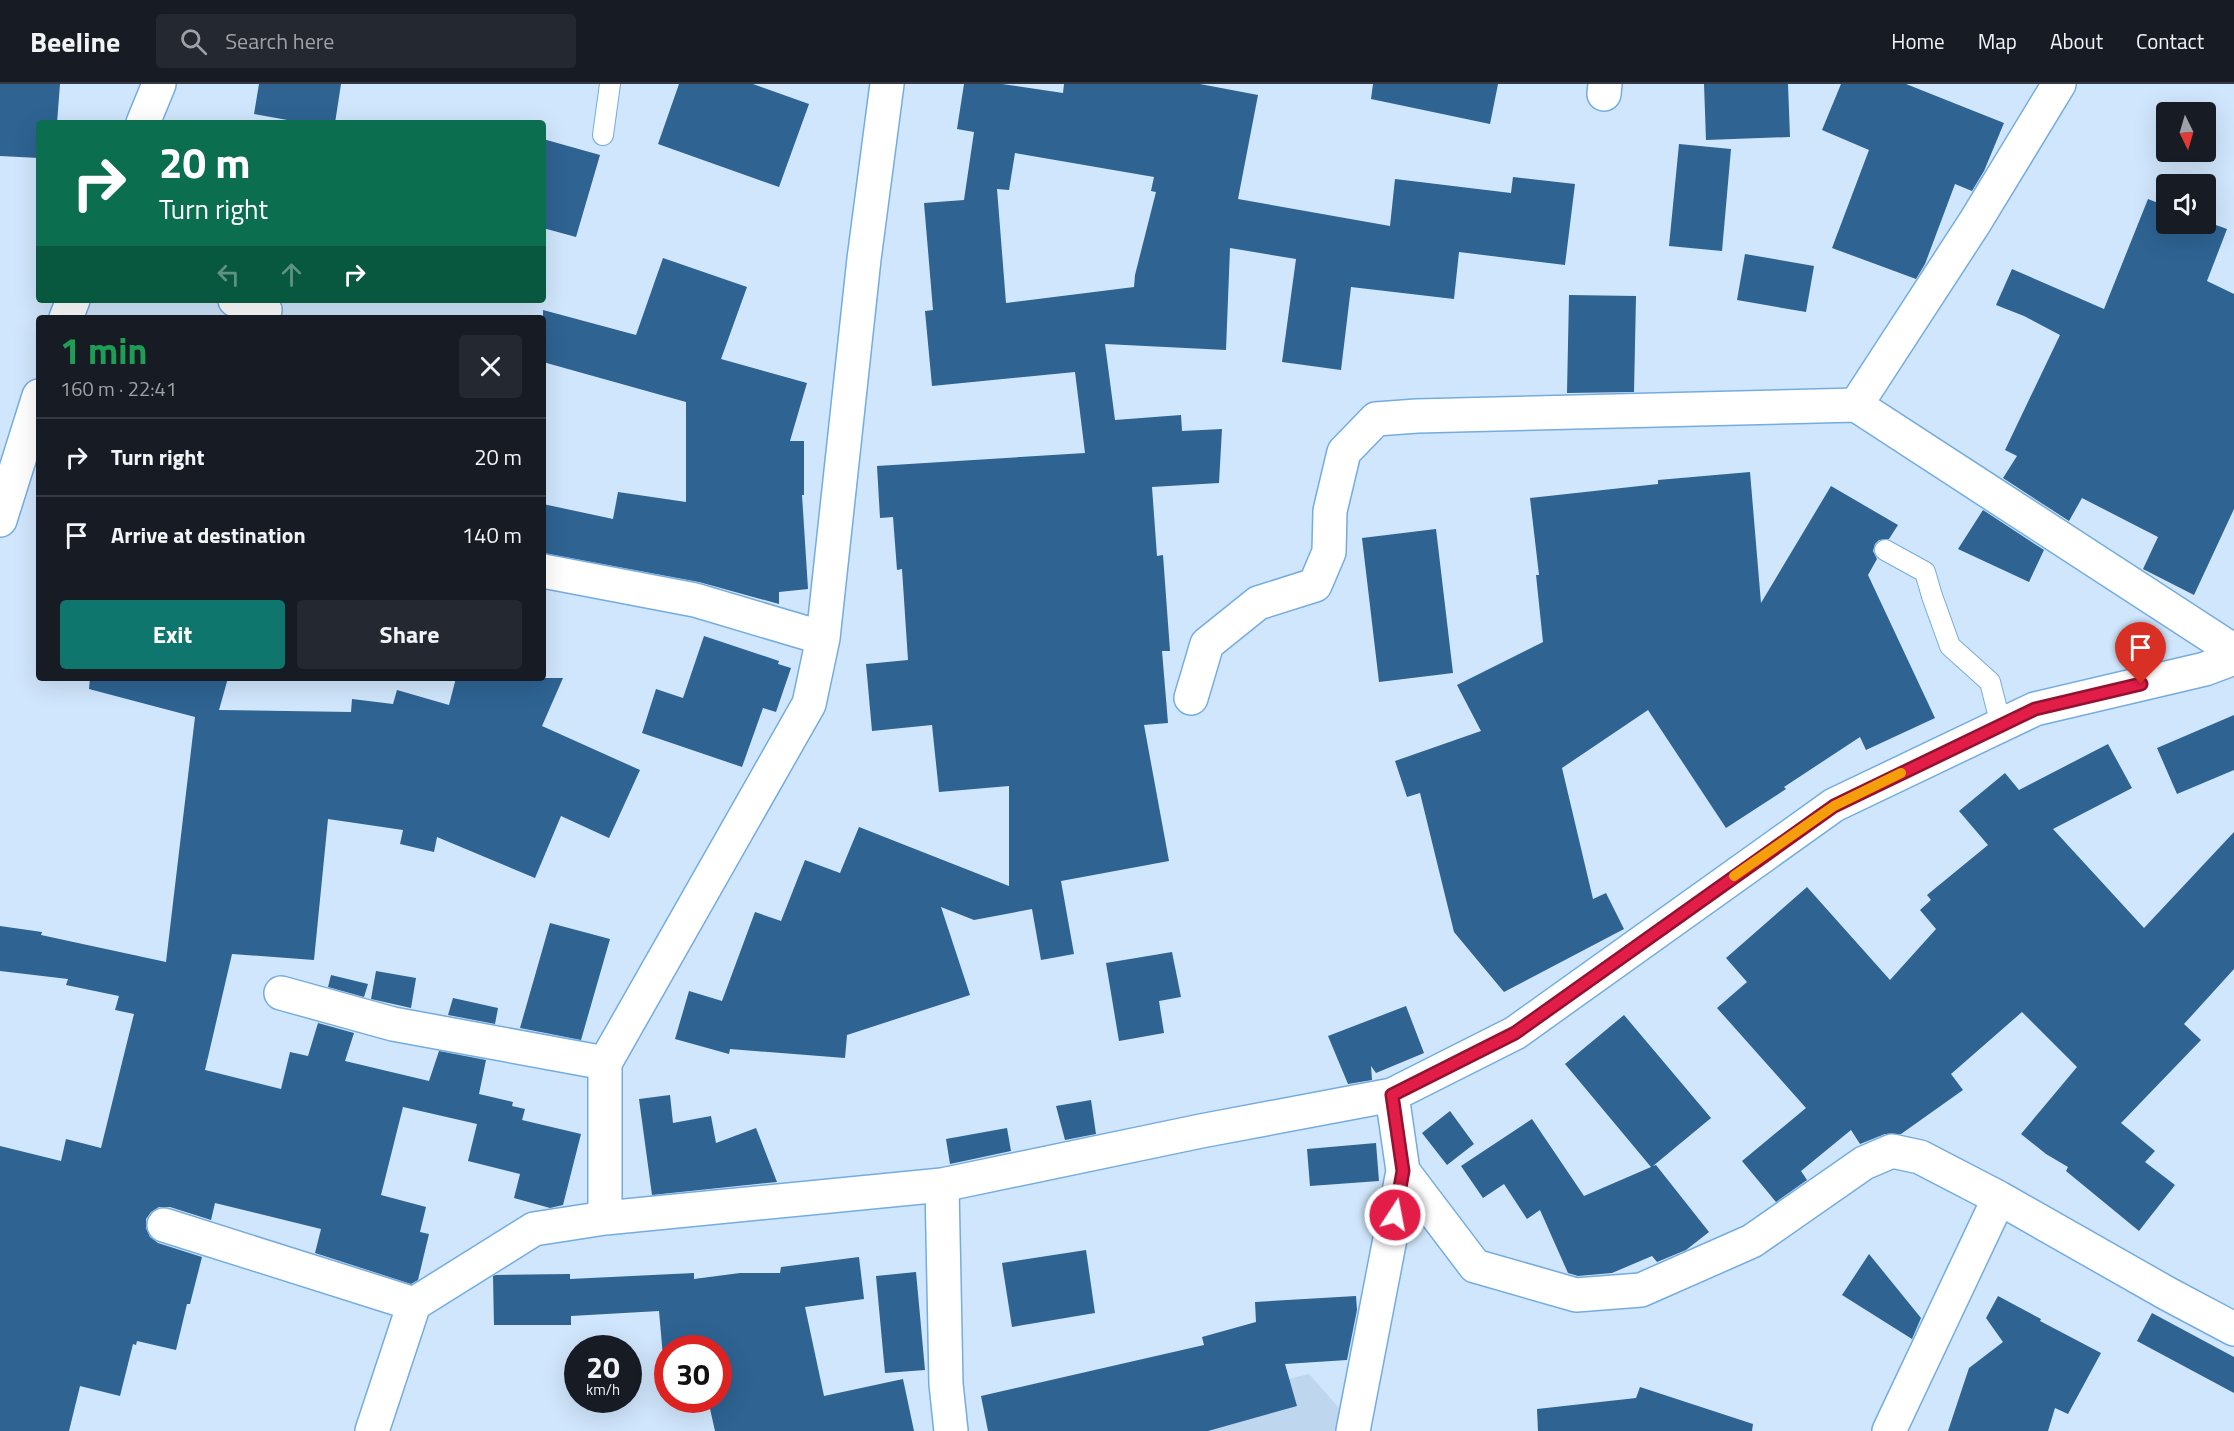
<!DOCTYPE html>
<html lang="en">
<head>
<meta charset="utf-8">
<style>
  :root { --surface:#171b24; --page:#242831; --text:#f1f3f6; --muted:#9ea1a6; --line:#363941; --accent:#0f766e }
  body { margin:0; font-family:"Titillium Web",sans-serif; background:var(--page); color:var(--text); height:100vh; display:flex; flex-direction:column; font-size:22px; white-space:nowrap }
  * { box-sizing:border-box; margin:0 }
  p { font-size:20px; color:var(--muted) }
  .icon { flex:none; width:33px; height:33px; fill:none; stroke:currentColor; stroke-width:2; stroke-linecap:round; stroke-linejoin:round }
  .map { position:relative; flex:1; overflow:hidden }
  .drawer { position:absolute; left:36px; top:231px; width:510px; height:366px; display:flex; flex-direction:column; background:var(--surface); border-radius:6px; box-shadow:0 6px 24px #0002 }
  .drawer>* { flex:none }
  .guide { position:absolute; left:36px; top:36px; width:510px; height:183px; border-radius:6px; box-shadow:0 6px 24px #0002; background:#0b6e4f; color:#fff; overflow:hidden }
  .needle { width:39px; rotate:175deg }
  .tools { position:absolute; left:2156px; top:18px; display:grid; gap:12px }
  .tools a { display:grid; place-items:center; width:60px; height:60px; border-radius:6px; background:var(--surface); box-shadow:0 6px 24px #0002; font-size:30px }
  .speed { position:absolute; left:564px; top:1251px; display:flex; gap:12px; font-size:30px; font-weight:700; text-align:center }
  .speed>* { display:grid; place-content:center; width:78px; height:78px; border-radius:50%; background:var(--surface); box-shadow:0 6px 24px #0002; line-height:1 }
  .speed small { font-size:15px; font-weight:400 }
  .speed .limit { border:9px solid #d22; background:#fff; color:#111 }
  .pin { position:absolute; display:grid; place-items:center; width:51px; height:51px; color:#fff; margin:-62px -26px; border-radius:50% 50% 50% 0; rotate:-45deg; box-shadow:0 0 6px #0007 }
  .pin .icon { rotate:45deg }
  .me { position:absolute; width:66px; margin:-33px; rotate:11deg; stroke-linejoin:round; filter:drop-shadow(0 0 4px #0008) }
  .turn { display:flex; align-items:center; gap:21px; height:126px; padding:0 24px; font-size:27px }
  .turn .icon { width:78px; height:78px; stroke-width:2.5 }
  .turn b { display:block; font-size:42px; line-height:51px }
  .lanes { display:flex; align-items:center; height:57px; padding:0 24px; background:#0003; justify-content:center; gap:30px; direction:ltr }
  .lanes .off { opacity:.35 }
  .round { display:grid; place-items:center; flex:none; width:63px; height:63px; border-radius:6px; background:var(--page) }
  .head { display:flex; align-items:center; justify-content:space-between; height:102px; padding:0 24px }
  h1 { font-size:36px; font-weight:700; line-height:45px; color:#1e9e55 }
  .button { display:flex; gap:12px; margin-top:auto; padding:12px 24px }
  .button a { flex:1; height:69px; border-radius:6px; background:var(--accent); color:#fff; font-size:24px; font-weight:700; line-height:69px; text-align:center }
  .button a+a { background:var(--page); color:var(--text) }
  ul { padding:0; list-style:none }
  li { display:flex; align-items:center; gap:18px; height:78px; padding:0 24px; border-top:2px solid var(--line) }
  li div { flex:1 }
  li b { display:block; font-size:22px }
  li em { font-style:normal }
  header { display:flex; align-items:center; gap:36px; box-sizing:border-box; height:84px; padding:0 30px; background:var(--surface); border-bottom:2px solid var(--line) }
  header strong { font-size:28px }
  nav { display:flex; gap:33px; margin-inline-start:auto; font-size:21px }
  .search { width:420px; height:54px; background:var(--page); display:flex; align-items:center; gap:15px; box-sizing:border-box; padding:0 21px; border-radius:6px; color:var(--muted); font-size:22px }
  .map>svg:first-child { display:block }
  .built { fill:#bed6ee }
  .building { fill:#2e6392; fill-rule:evenodd }
  .lines { fill:none; stroke-linecap:round; stroke-linejoin:round }
  .lane-casing { stroke:#75acdf; stroke-width:22 }
  .street-casing { stroke:#75acdf; stroke-width:36 }
  .lane { stroke:#fff; stroke-width:20 }
  .street { stroke:#fff; stroke-width:33 }
  .route-casing { stroke:#92132f; stroke-width:15 }
  .route { stroke:#e11d48; stroke-width:10 }
  .slow { stroke:#f59e0b; stroke-width:10 }
</style>
</head>
<body>
<header>
<strong>Beeline</strong>
<div class="search"><svg class="icon" aria-label="search" viewBox="0 0 24 24"><circle cx="10" cy="10" r="6"/><path d="M15 15l6 6"/></svg>Search here</div>
<nav><a>Home</a><a>Map</a><a>About</a><a>Contact</a></nav>
</header>
<div class="map">
<svg width="2234" height="1347" viewBox="0 0 2234 1347">
  <rect width="100%" height="100%" fill="#d0e6fc"/>
  <path class="built" d="M 1309,1290 L 1340,1325 L 1336,1347 L 1080,1347 Z"/>
  <path class="building" d="M 0,0 L 60,0 L 57,39 L 39,39 L 39,74 L 0,72 Z
    M 259,0 L 341,0 L 335,39 L 304,39 L 254,30 Z
    M 679,0 L 753,0 L 809,20 L 779,103 L 658,60 Z
    M 964,0 L 1002,0 L 1063,9 L 1064,0 L 1200,0 L 1258,11 L 1238,115 L 1390,142 L 1395,95 L 1511,109 L 1513,93 L 1575,100 L 1565,181 L 1459,168 L 1454,215 L 1351,203 L 1341,286 L 1282,278 L 1296,175 L 1230,164 L 1226,266 L 1105,260 L 1115,336 L 1181,331 L 1182,347 L 1222,345 L 1219,399 L 1152,403 L 1157,472 L 1163,471 L 1170,567 L 1162,567 L 1168,639 L 1144,641 L 1169,777 L 1061,797 L 1074,870 L 1041,876 L 1032,825 L 974,836 L 941,823 L 970,911 L 847,951 L 845,974 L 730,965 L 729,970 L 675,955 L 689,907 L 722,917 L 755,828 L 781,837 L 805,776 L 840,789 L 859,743 L 1009,802 L 1009,702 L 939,708 L 932,641 L 872,647 L 866,580 L 908,576 L 902,485 L 897,486 L 893,433 L 880,434 L 877,382 L 1085,369 L 1075,288 L 932,302 L 925,227 L 933,226 L 924,119 L 964,116 L 974,48 L 957,45 ZM 1015,69 L 1154,93 L 1151,107 L 1156,108 L 1135,191 L 1134,203 L 1006,219 L 997,105 L 1009,106 Z
    M 1373,0 L 1498,0 L 1490,40 L 1371,15 Z
    M 1704,0 L 1788,0 L 1790,53 L 1706,56 Z
    M 1841,0 L 1906,0 L 2004,39 L 1984,87 L 1972,107 L 1955,100 L 1925,180 L 1916,195 L 1832,164 L 1869,66 L 1822,46 Z
    M 543,55 L 600,71 L 576,153 L 543,144 Z
    M 1679,60 L 1731,65 L 1722,167 L 1669,162 Z
    M 2148,115 L 2166,122 L 2166,140 L 2205,140 L 2205,137 L 2227,145 L 2207,197 L 2234,210 L 2234,425 L 2194,511 L 2143,485 L 2158,453 L 2082,414 L 2069,437 L 2003,394 L 2017,372 L 2005,366 L 2060,251 L 2024,232 L 1996,221 L 2012,185 L 2104,225 Z
    M 1745,170 L 1814,182 L 1806,228 L 1737,216 Z
    M 663,174 L 747,203 L 721,275 L 807,299 L 790,357 L 804,357 L 804,411 L 802,411 L 808,505 L 779,508 L 779,520 L 699,498 L 543,469 L 543,420 L 613,435 L 618,408 L 686,418 L 686,318 L 543,278 L 543,226 L 636,251 Z
    M 1569,211 L 1636,212 L 1634,308 L 1567,309 Z
    M 1750,388 L 1761,519 L 1831,402 L 1898,441 L 1889,455 L 1879,456 L 1875,460 L 1873,467 L 1877,475 L 1868,491 L 1935,634 L 1866,666 L 1860,653 L 1784,703 L 1786,705 L 1726,744 L 1648,626 L 1562,684 L 1593,815 L 1606,809 L 1624,845 L 1504,908 L 1454,848 L 1420,709 L 1407,713 L 1395,677 L 1481,647 L 1457,601 L 1543,558 L 1536,491 L 1539,491 L 1530,414 L 1658,400 L 1658,396 Z
    M 1983,426 L 2044,466 L 2029,498 L 1958,465 Z
    M 1436,445 L 1453,589 L 1379,598 L 1362,454 Z
    M 704,552 L 779,577 L 778,580 L 791,584 L 776,628 L 763,624 L 742,683 L 642,649 L 656,605 L 683,614 Z
    M 90,594 L 228,594 L 219,626 L 351,628 L 352,615 L 393,620 L 397,606 L 449,621 L 456,594 L 563,594 L 542,642 L 640,686 L 609,754 L 561,732 L 535,794 L 437,753 L 434,768 L 400,760 L 403,746 L 328,735 L 314,876 L 232,870 L 205,986 L 281,1005 L 290,968 L 308,972 L 318,939 L 354,949 L 345,977 L 429,997 L 439,967 L 486,976 L 479,1010 L 513,1018 L 512,1022 L 525,1025 L 522,1036 L 581,1050 L 563,1121 L 550,1124 L 514,1114 L 520,1090 L 468,1077 L 477,1040 L 403,1023 L 381,1111 L 426,1123 L 420,1148 L 429,1150 L 418,1196 L 411,1200 L 315,1169 L 321,1145 L 215,1119 L 211,1136 L 170,1123 L 159,1123 L 151,1128 L 146,1135 L 146,1144 L 150,1153 L 158,1159 L 202,1173 L 190,1220 L 187,1220 L 176,1266 L 137,1257 L 136,1261 L 133,1260 L 120,1312 L 80,1302 L 69,1347 L 0,1347 L 0,1062 L 61,1077 L 66,1055 L 101,1064 L 134,930 L 115,926 L 119,912 L 66,901 L 68,895 L 0,887 L 0,842 L 42,848 L 41,851 L 166,878 L 195,633 L 89,605 Z
    M 2234,631 L 2234,686 L 2177,710 L 2157,664 Z
    M 2108,660 L 2132,704 L 2053,745 L 2144,844 L 2234,748 L 2234,885 L 2184,940 L 2201,956 L 2121,1039 L 2155,1067 L 2145,1078 L 2175,1101 L 2139,1147 L 2066,1087 L 2068,1083 L 2046,1070 L 2021,1050 L 2077,983 L 2022,928 L 1951,990 L 1963,1006 L 1901,1050 L 1885,1050 L 1860,1060 L 1851,1046 L 1801,1087 L 1807,1096 L 1776,1118 L 1742,1077 L 1806,1024 L 1717,924 L 1747,898 L 1726,874 L 1807,803 L 1890,896 L 1936,845 L 1920,826 L 1931,816 L 1927,811 L 1988,761 L 1959,727 L 2005,689 L 2019,706 Z
    M 550,839 L 610,855 L 581,956 L 520,944 Z
    M 1172,868 L 1181,913 L 1159,917 L 1164,949 L 1119,957 L 1106,879 Z
    M 376,887 L 416,894 L 411,924 L 371,915 Z
    M 331,891 L 368,900 L 364,913 L 328,903 Z
    M 453,914 L 498,924 L 495,940 L 448,931 Z
    M 1406,922 L 1424,969 L 1376,989 L 1371,982 L 1372,996 L 1348,1000 L 1328,952 Z
    M 1624,931 L 1711,1034 L 1653,1082 L 1656,1081 L 1709,1148 L 1686,1166 L 1657,1178 L 1652,1172 L 1612,1189 L 1578,1192 L 1568,1189 L 1540,1126 L 1527,1135 L 1504,1100 L 1483,1114 L 1461,1082 L 1532,1035 L 1584,1112 L 1651,1083 L 1565,980 Z
    M 670,1011 L 673,1039 L 711,1032 L 716,1059 L 756,1044 L 777,1098 L 652,1111 L 639,1015 Z
    M 1091,1016 L 1096,1050 L 1065,1056 L 1056,1022 Z
    M 1450,1027 L 1474,1060 L 1447,1081 L 1422,1049 Z
    M 1007,1044 L 1011,1067 L 950,1080 L 946,1055 Z
    M 1376,1059 L 1379,1097 L 1310,1102 L 1307,1065 Z
    M 1086,1166 L 1095,1229 L 1012,1243 L 1002,1179 Z
    M 1869,1170 L 1921,1234 L 1912,1255 L 1842,1211 Z
    M 859,1173 L 864,1215 L 805,1223 L 824,1312 L 903,1295 L 914,1347 L 715,1347 L 708,1316 L 718,1316 L 718,1264 L 668,1264 L 668,1284 L 664,1284 L 659,1227 L 571,1232 L 571,1241 L 494,1241 L 493,1192 L 496,1191 L 570,1190 L 570,1195 L 694,1189 L 694,1195 L 740,1189 L 780,1189 L 781,1183 Z
    M 916,1188 L 925,1286 L 885,1289 L 876,1192 Z
    M 1356,1212 L 1357,1226 L 1347,1276 L 1285,1280 L 1297,1322 L 1208,1347 L 988,1347 L 981,1312 L 1204,1261 L 1202,1253 L 1256,1238 L 1255,1218 Z
    M 1998,1212 L 2041,1235 L 2040,1237 L 2101,1269 L 2068,1330 L 2055,1324 L 2048,1347 L 1948,1347 L 1969,1284 L 2003,1258 L 1986,1234 Z
    M 2152,1229 L 2234,1273 L 2234,1309 L 2137,1257 Z
    M 1640,1303 L 1753,1340 L 1752,1347 L 1538,1347 L 1537,1325 L 1636,1314 Z"/>
  <g class="lines">
    <defs>
      <path id="lane" d="M 603,51 L 610,0
        M 1885,466 L 1925,488 L 1932,512 L 1950,562 L 1990,598 L 2001,641"/>
      <path id="street" d="M 1604,10 L 1605,0
        M 143,39 L 159,0
        M 235,216 L 265,226
        M 66,234 L 73,216
        M 1856,321 L 1975,138 L 2059,0
        M 0,436 L 39,312
        M 543,487 L 695,516 L 823,554
        M 1191,614 L 1207,560 L 1258,519 L 1315,501 L 1329,468 L 1330,427 L 1344,368 L 1376,335 L 1417,332 L 1856,321 L 2234,567
        M 281,909 L 393,940 L 605,979
        M 1403,1087 L 1475,1182 L 1576,1211 L 1641,1206 L 1752,1157 L 1864,1079 L 1892,1067 L 1920,1073 L 1999,1114 L 2168,1210 L 2234,1245
        M 942,1101 L 946,1300 L 951,1347
        M 605,1134 L 605,979 L 809,620 L 823,554 L 864,175 L 887,0
        M 164,1141 L 414,1220
        M 372,1347 L 414,1220 L 534,1145 L 605,1134 L 942,1101 L 1201,1047 L 1392,1011 L 1515,949 L 1834,721 L 2035,625 L 2205,585 L 2234,574
        M 1353,1347 L 1403,1087 L 1392,1011
        M 1889,1347 L 1999,1114"/>
    </defs>
    <use href="#lane" class="lane-casing"/>
    <use href="#street" class="street-casing"/>
    <use href="#lane" class="lane"/>
    <use href="#street" class="street"/>
  </g>
  <g class="lines">
    <defs>
      <path id="route" d="M 1395,1131 L 1403,1087 L 1392,1011 L 1515,949 L 1834,722 L 2035,625 L 2141,600"/>
    </defs>
    <use href="#route" class="route-casing"/>
    <use href="#route" class="route"/>
    <path class="slow" d="M 1734,792 L 1834,722 L 1901,689"/>
  </g>
</svg>
<div class="tools">
<a><svg class="needle" viewBox="-14 -14 28 28"><path d="M0-13l5 13h-10z" fill="#e53935"/><path d="M0 13l5-13h-10z" fill="#9ea1a6"/></svg></a>
<a><svg class="icon" aria-label="sound" viewBox="0 0 24 24"><path d="M4 9h4l5-4v14l-5-4H4zM17 9q2 3 0 6"/></svg></a>
</div>
<div class="speed"><div>20<small>km/h</small></div><div class="limit">30</div></div>
<div class="pin" style="left:2141px;top:600px;background:#d93025"><svg class="icon" aria-label="arrive" viewBox="0 0 24 24"><path d="M6 21V4h12l-3 4 3 4H6"/></svg></div>
<svg class="me" style="left:1395px;top:1131px" viewBox="-20 -20 40 40"><circle r="17" fill="#e11d48" stroke="#fff" stroke-width="3"/><path d="M0-11L8 9 0 5-8 9z" fill="#fff"/></svg>
<div class="guide">
<div class="turn"><svg class="icon" aria-label="right" viewBox="0 0 24 24"><path d="M7 20v-9h11M14 6l5 5-5 5"/></svg><div><b>20 m</b>Turn right</div></div>
<div class="lanes"><svg class="icon off" aria-label="left" viewBox="0 0 24 24"><path d="M17 20v-9H6M10 6l-5 5 5 5"/></svg><svg class="icon off" aria-label="ahead" viewBox="0 0 24 24"><path d="M12 20V5M6 11l6-6 6 6"/></svg><svg class="icon" aria-label="right" viewBox="0 0 24 24"><path d="M7 20v-9h11M14 6l5 5-5 5"/></svg></div>
</div>
<section class="drawer">
<div class="head"><div><h1>1 min</h1><p>160 m · 22:41</p></div><a class="round"><svg class="icon" aria-label="close" viewBox="0 0 24 24"><path d="M6 6l12 12M18 6L6 18"/></svg></a></div>
<ul>
<li><svg class="icon" aria-label="right" viewBox="0 0 24 24"><path d="M7 20v-9h11M14 6l5 5-5 5"/></svg><div><b>Turn right</b></div><em>20 m</em></li>
<li><svg class="icon" aria-label="arrive" viewBox="0 0 24 24"><path d="M6 21V4h12l-3 4 3 4H6"/></svg><div><b>Arrive at destination</b></div><em>140 m</em></li>
</ul>
<div class="button"><a>Exit</a><a>Share</a></div>
</section>
</div>
</body>
</html>
